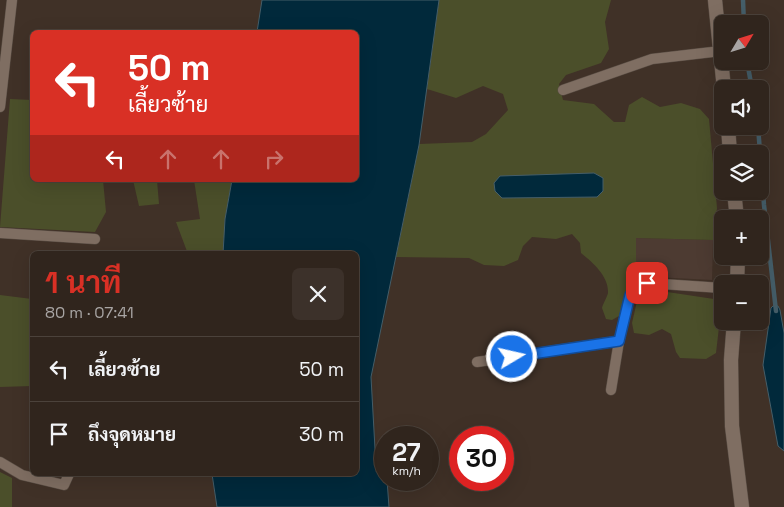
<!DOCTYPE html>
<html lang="th">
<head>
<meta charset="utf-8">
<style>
  :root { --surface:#30251d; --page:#3c312a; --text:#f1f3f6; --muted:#a8a5a4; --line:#4b423b; --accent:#d93025 }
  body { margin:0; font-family:"Space Grotesk",Sarabun,sans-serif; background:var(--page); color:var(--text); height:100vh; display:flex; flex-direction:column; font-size:19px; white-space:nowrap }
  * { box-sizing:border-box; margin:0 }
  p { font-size:16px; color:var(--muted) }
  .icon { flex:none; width:28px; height:28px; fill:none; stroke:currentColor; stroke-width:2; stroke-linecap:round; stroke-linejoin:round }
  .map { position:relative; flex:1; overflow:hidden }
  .panel { position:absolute; left:30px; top:251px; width:329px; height:225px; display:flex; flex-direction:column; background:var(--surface); border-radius:8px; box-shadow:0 5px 20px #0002,0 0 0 1px var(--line) }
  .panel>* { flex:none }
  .banner { position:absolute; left:30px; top:30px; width:329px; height:152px; border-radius:8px; box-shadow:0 5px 20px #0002,0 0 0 1px var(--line); background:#d93025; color:#fff; overflow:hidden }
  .needle { width:32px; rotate:52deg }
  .tools { position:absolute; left:714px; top:15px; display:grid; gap:10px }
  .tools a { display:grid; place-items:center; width:55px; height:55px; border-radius:8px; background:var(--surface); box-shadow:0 5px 20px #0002,0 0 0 1px var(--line); font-size:25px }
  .speed { position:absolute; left:374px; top:426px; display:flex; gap:10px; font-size:25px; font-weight:700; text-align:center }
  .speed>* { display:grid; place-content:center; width:65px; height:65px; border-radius:50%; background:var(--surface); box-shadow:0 5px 20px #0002,0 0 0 1px var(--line); line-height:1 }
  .speed small { font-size:12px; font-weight:400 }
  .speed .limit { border:8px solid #d22; background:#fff; color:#111 }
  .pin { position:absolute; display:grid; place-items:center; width:42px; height:42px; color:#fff; margin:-21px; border-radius:10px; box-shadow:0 2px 8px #0006 }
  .me { position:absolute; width:55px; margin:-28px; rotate:81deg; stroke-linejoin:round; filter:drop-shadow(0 0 4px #0008) }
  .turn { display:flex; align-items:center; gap:18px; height:105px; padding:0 15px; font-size:22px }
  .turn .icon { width:65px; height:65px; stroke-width:2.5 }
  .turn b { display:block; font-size:35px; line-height:42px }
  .lanes { display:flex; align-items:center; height:48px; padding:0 15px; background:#0003; justify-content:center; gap:25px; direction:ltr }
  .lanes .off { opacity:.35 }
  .round { display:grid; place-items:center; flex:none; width:52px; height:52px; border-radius:8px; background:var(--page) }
  .summary { display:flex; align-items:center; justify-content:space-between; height:85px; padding:0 15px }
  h1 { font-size:30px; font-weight:700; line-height:38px; color:var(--accent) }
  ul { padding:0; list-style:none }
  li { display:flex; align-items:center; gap:15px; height:65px; padding:0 15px; border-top:1px solid var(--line) }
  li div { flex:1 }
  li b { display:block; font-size:19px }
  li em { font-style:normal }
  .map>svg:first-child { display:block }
  .industrial { fill:#4d3b32 }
  .green { fill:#4b4f2a }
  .water { fill:#01293b; stroke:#455e69 }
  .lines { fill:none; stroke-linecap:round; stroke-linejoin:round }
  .stream { stroke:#455e69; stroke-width:4.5 }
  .minor-casing { stroke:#5b4f46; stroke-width:11 }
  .tertiary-casing { stroke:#5b4f46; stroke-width:15 }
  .minor { stroke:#7f6e62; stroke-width:10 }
  .tertiary { stroke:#7f6e62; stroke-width:14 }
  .route-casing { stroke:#114b97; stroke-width:12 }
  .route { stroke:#1a73e8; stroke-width:9 }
</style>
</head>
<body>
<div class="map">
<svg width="784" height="507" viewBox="0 0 784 507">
  <rect width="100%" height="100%" fill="#403127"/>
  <path class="industrial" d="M 636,238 L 713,240 L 712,280 L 636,276 Z"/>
  <path class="green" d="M 439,0 L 611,0 L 605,22 L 609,49 L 601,63 L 566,75 L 559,84 L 563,100 L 594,104 L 614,122 L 625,122 L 629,105 L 642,97 L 660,107 L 681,103 L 700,109 L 709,119 L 717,208 L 713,240 L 636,238 L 636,276 L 627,289 L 619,316 L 612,320 L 606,319 L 602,308 C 603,304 607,297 608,293 C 609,276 592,262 581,253 L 580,243 L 572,234 L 556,239 L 532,237 L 523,246 L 518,260 L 504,266 L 484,265 L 469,258 L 396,257 L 419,144 L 472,142 L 486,134 L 508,110 L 503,94 L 483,86 L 456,98 L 427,89 Z
    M 10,99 L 32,100 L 32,180 L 103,180 L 106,212 L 95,232 L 0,227 Z
    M 133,180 L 157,180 L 159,204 L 139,206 Z
    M 194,180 L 232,180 L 225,219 L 223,254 L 188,254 L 176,222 L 200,219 Z
    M 654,290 L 714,299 L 721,310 L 716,353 L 706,359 L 680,358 L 676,352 L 671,334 L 662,329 L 649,335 L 634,333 L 632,323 L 638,297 Z
    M 0,295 L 32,299 L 32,386 L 0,387 Z
    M 0,472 L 12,478 L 12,507 L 0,507 Z"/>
  <path class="water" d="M 262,0 L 439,0 L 419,145 L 371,377 L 376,467 L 385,471 L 385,480 L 387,480 L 389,507 L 217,507 L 212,474 L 356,474 L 356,254 L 223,254 L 225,219 L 232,180 L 356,180 L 356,32 L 257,32 Z
    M 594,173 L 603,178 L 603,191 L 597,197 L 502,198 L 495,191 L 494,183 L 500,176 Z
    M 773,306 L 778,306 L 780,310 L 784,333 L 784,451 L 778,446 L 763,365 L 771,308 Z"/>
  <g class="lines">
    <path class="stream" d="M 743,0 L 744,24
      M 747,61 L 752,89
      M 758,126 L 764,205 L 776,311"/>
    <defs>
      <path id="minor" d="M 563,90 L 652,59 L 721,51
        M 0,107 L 12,0
        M 0,233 L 95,239
        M 477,362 L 619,341 L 630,295 L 636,286 L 647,283 L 722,288
        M 611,390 L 619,341
        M 0,462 L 22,475 L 64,485 L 69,474"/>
      <path id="tertiary" d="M 715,0 L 724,89
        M 728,126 L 730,154
        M 734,191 L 737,219
        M 737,284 L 738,256
        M 734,321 L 731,360 L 732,426 L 742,507"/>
    </defs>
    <use href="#minor" class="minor-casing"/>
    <use href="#tertiary" class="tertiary-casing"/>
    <use href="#minor" class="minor"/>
    <use href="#tertiary" class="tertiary"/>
  </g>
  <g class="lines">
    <defs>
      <path id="route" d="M 512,357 L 619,341 L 630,295 L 636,286 L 647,283"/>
    </defs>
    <use href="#route" class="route-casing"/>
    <use href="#route" class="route"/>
  </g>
</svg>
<div class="tools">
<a><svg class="needle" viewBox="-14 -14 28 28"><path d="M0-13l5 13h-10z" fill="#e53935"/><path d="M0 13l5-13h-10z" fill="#a8a5a4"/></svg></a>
<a><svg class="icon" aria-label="sound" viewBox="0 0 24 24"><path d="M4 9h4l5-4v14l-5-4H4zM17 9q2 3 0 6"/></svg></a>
<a><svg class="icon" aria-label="layers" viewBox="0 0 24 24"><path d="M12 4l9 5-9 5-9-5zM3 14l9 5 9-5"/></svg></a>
<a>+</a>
<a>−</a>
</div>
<div class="speed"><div>27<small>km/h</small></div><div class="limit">30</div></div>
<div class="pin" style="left:647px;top:283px;background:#d93025"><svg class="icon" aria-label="arrive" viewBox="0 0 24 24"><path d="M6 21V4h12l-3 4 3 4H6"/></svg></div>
<svg class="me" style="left:512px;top:357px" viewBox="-20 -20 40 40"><circle r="17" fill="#1a73e8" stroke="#fff" stroke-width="3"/><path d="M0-11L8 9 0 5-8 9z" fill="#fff"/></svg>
<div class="banner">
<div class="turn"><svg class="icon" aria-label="left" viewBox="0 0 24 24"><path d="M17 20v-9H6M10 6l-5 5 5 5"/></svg><div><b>50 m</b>เลี้ยวซ้าย</div></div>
<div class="lanes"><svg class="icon" aria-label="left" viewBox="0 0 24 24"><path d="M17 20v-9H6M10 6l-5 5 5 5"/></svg><svg class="icon off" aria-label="ahead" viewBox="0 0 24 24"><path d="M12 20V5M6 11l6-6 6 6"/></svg><svg class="icon off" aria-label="ahead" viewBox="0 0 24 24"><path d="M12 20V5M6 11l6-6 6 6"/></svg><svg class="icon off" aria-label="right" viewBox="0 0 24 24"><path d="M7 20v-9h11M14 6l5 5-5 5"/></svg></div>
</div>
<section class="panel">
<div class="summary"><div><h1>1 นาที</h1><p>80 m · 07:41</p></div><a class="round"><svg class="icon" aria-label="close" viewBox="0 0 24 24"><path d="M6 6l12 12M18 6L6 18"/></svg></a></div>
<ul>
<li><svg class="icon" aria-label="left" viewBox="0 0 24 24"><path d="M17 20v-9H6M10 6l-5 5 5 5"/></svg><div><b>เลี้ยวซ้าย</b></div><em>50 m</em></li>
<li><svg class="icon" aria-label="arrive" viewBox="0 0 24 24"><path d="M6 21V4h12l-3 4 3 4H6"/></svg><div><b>ถึงจุดหมาย</b></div><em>30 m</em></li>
</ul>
</section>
</div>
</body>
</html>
